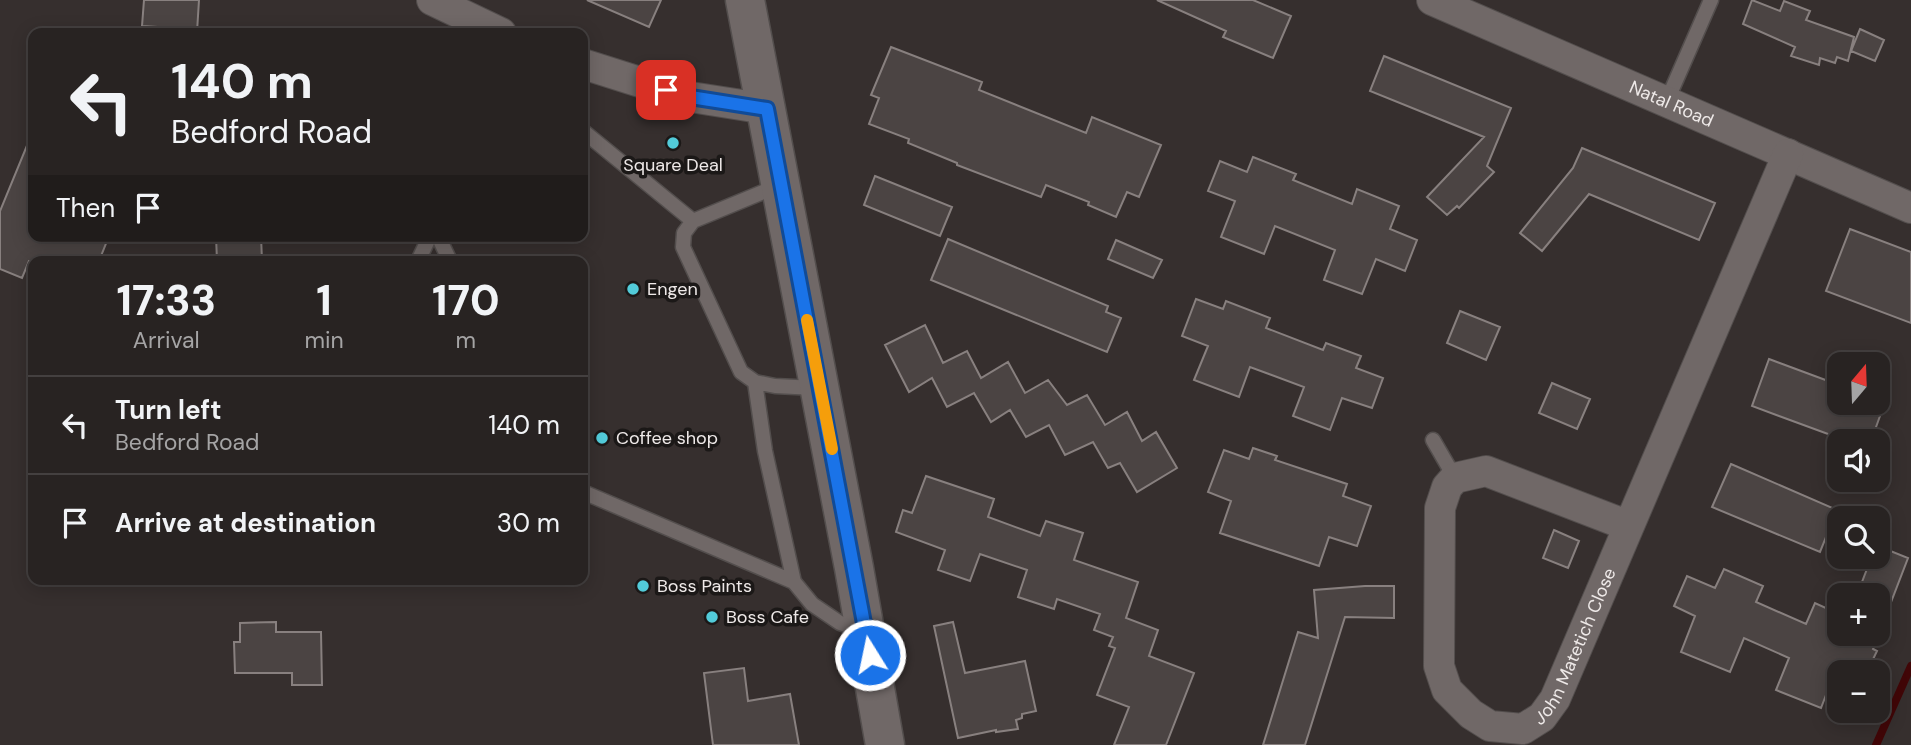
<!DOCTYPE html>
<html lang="en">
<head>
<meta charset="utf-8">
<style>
  :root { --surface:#282322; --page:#342f2f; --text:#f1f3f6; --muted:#a5a4a5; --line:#444040 }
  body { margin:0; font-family:"DM Sans",sans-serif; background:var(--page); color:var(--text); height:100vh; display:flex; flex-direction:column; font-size:26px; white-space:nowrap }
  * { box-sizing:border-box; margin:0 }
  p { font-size:23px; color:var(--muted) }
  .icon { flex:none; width:38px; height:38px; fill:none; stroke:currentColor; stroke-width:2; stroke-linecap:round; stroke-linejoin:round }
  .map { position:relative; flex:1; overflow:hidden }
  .drawer { position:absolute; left:28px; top:256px; width:560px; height:329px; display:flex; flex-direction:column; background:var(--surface); border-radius:14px; box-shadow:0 4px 18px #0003,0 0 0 2px var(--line) }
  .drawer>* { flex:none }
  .banner { position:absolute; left:28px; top:28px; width:560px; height:214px; border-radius:14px; box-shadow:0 4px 18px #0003,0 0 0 2px var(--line); background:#282322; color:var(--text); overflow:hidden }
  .needle { width:46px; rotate:19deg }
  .tools { position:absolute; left:1827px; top:352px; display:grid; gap:14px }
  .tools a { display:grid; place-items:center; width:63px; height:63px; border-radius:14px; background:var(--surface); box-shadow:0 4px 18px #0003,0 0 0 2px var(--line); font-size:35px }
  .pin { position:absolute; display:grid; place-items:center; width:60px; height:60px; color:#fff; margin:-30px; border-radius:14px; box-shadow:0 4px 10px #0006 }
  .me { position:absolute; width:77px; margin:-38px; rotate:350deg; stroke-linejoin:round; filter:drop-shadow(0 0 5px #0008) }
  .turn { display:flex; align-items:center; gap:24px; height:147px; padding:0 28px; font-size:32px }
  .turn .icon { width:91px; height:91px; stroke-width:2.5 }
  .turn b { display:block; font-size:49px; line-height:60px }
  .then { display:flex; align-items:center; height:66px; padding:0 28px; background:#0003; gap:14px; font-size:26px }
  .eta { display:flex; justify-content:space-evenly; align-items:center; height:119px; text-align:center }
  .eta b { font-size:42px; font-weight:800; line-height:49px }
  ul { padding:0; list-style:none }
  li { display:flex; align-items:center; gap:21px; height:98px; padding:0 28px; border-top:2px solid var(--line) }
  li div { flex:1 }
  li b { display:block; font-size:26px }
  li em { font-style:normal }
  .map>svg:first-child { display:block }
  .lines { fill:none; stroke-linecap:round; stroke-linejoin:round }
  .stream { stroke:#410607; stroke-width:8 }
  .building { fill:#4b4443; stroke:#88807f; stroke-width:2 }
  .lane-casing { stroke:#534e4d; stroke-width:17 }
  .street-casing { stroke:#534e4d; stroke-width:32 }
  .secondary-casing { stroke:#534e4d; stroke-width:41 }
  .lane { stroke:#706867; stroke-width:14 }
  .street { stroke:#706867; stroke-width:30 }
  .secondary { stroke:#706867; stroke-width:38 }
  .route-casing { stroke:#114b97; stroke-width:18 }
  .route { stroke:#1a73e8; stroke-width:12 }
  .slow { stroke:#f59e0b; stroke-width:12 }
  .poi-dot { fill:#52cbd9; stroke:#1b1817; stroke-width:2.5 }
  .labels { text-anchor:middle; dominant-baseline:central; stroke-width:7; stroke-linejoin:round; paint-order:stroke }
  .street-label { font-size:18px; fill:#eee9e8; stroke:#1b1817 }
  .poi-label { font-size:18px; fill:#eee9e8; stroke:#1b1817; text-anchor:start }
</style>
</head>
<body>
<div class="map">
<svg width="1911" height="745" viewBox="0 0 1911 745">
  <rect width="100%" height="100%" fill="#362f2e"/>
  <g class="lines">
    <path class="stream" d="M 1876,745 L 1911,666"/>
  </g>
  <path class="building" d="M 144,0 L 199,0 L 197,32 L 180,31 L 180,33 L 157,33 L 157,27 L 142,26 Z
    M 587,0 L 661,0 L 649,27 Z
    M 1157,0 L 1253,0 L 1291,16 L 1273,58 L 1223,37 L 1226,31 Z
    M 1752,0 L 1780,11 L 1784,1 L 1810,11 L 1806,20 L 1854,37 L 1848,61 L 1837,57 L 1835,63 L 1820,58 L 1819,65 L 1791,56 L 1795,47 L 1743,24 Z
    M 1860,29 L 1884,40 L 1875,61 L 1851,51 Z
    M 891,47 L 982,82 L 979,90 L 1086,133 L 1092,117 L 1161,145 L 1139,197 L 1127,192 L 1116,217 L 1088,205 L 1089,202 L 1046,185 L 1041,197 L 957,165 L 957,163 L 908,143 L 909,139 L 869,124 L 879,98 L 871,95 Z
    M 1384,56 L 1511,108 L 1487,166 L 1494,172 L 1459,208 L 1457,206 L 1447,215 L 1427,197 L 1484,137 L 1370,91 Z
    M 33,131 L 33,236 L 109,236 L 99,261 L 29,261 L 22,278 L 0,269 L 0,211 Z
    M 1582,148 L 1715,203 L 1699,240 L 1589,194 L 1542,251 L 1520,233 L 1573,168 Z
    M 1253,157 L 1296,174 L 1293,180 L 1352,204 L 1357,189 L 1399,206 L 1390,229 L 1417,240 L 1405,271 L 1376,259 L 1362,294 L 1324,280 L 1335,250 L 1275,226 L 1264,254 L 1221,237 L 1235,201 L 1208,191 L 1220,161 L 1247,172 Z
    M 875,176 L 952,207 L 940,236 L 864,205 Z
    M 1850,229 L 1911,252 L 1911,323 L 1826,291 Z
    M 216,236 L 261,236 L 262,261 L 217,261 Z
    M 948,239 L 1108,306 L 1106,312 L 1121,318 L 1107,352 L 931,280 Z
    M 1116,240 L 1162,260 L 1153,278 L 1108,259 Z
    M 1196,299 L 1223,309 L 1226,301 L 1270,318 L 1266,328 L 1323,350 L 1326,343 L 1361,356 L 1356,368 L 1383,378 L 1372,408 L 1342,398 L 1330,430 L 1293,416 L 1304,387 L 1250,367 L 1239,397 L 1194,380 L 1208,346 L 1182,336 Z
    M 1460,311 L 1500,327 L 1486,360 L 1447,343 Z
    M 925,325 L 943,363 L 967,351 L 981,378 L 1008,362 L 1025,393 L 1048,380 L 1067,405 L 1087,395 L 1105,425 L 1127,412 L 1142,441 L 1156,432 L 1177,468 L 1137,492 L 1120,463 L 1108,468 L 1093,442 L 1065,455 L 1049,425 L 1026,437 L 1010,410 L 991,422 L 974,393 L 947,407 L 932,378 L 909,392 L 885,345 Z
    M 1769,359 L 1839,385 L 1839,402 L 1878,402 L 1878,399 L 1885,402 L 1871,441 L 1847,441 L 1752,406 Z
    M 1552,383 L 1590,399 L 1577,429 L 1539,413 Z
    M 1253,448 L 1277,456 L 1275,460 L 1347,484 L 1343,496 L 1371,506 L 1357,546 L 1329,537 L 1319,566 L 1220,533 L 1231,501 L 1208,492 L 1224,450 L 1249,459 Z
    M 1731,464 L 1837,510 L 1820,552 L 1712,507 Z
    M 926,476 L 994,499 L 988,517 L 1040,536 L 1046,521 L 1083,533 L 1074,560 L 1138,582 L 1126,618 L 1158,630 L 1149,656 L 1194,673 L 1166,745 L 1114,745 L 1129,707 L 1097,695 L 1115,648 L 1109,646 L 1113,637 L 1094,630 L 1100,614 L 1057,599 L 1054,609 L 1018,597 L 1027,570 L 980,554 L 970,581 L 938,570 L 945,550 L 896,532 L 903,510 L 912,513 Z
    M 1554,530 L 1579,541 L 1568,568 L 1543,558 Z
    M 1878,546 L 1908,558 L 1873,649 L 1877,651 L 1867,672 L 1839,672 L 1839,680 L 1833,677 L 1821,708 L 1776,690 L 1789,658 L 1744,638 L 1730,672 L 1681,652 L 1695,616 L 1674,606 L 1687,576 L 1715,588 L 1724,569 L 1763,586 L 1756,602 L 1806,624 L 1815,603 L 1839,614 L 1839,634 L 1878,634 L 1878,595 L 1857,595 L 1872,556 L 1878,556 Z
    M 1365,586 L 1394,586 L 1394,618 L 1345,617 L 1305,745 L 1263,745 L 1298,632 L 1318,638 L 1314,590 Z
    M 276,622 L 276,632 L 321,632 L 322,685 L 292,685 L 292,673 L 235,673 L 234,642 L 240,642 L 240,623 Z
    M 953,622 L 965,673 L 1025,661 L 1036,711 L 1022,714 L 1022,718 L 1016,720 L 1018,729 L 996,732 L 996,730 L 958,738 L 934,626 Z
    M 744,668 L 748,701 L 790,694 L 799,745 L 713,745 L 704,673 Z"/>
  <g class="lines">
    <defs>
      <path id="lane" d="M 1666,103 L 1711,0
        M 583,131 L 693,221
        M 780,185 L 693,221 L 684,233 L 683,247 L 741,372 L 755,382 L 775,386 L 816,388
        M 438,236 L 450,261
        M 418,261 L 430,236
        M 755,382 L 765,451 L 794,582 L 812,604 L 840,623 L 862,631
        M 1433,440 L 1455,478
        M 583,492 L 794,582"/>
      <g id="street">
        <path d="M 432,0 L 501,33"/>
        <path id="s1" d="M 1432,0 L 1911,208"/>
        <path d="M 583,64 L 684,96 L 767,109"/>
        <path id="s2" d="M 1629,526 L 1486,471 L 1455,478 L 1447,487 L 1440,508 L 1439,666 L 1447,690 L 1471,714 L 1490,726 L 1523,729 L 1542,717 L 1555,699 L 1788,154"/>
      </g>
      <path id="secondary" d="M 745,0 L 854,568 L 885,745"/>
    </defs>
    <use href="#lane" class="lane-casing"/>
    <use href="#street" class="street-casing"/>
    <use href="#secondary" class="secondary-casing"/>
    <use href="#lane" class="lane"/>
    <use href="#street" class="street"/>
    <use href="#secondary" class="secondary"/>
  </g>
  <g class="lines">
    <defs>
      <path id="route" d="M 666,90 L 684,96 L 767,109 L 870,655"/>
    </defs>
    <use href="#route" class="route-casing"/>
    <use href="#route" class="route"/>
    <path class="slow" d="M 807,320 L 832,449"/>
  </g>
  <g class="poi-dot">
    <circle cx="673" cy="143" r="7"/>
    <circle cx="633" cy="289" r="7"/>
    <circle cx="602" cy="438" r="7"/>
    <circle cx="643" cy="586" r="7"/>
    <circle cx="712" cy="617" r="7"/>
  </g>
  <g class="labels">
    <g class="street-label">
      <text stroke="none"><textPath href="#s1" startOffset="261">Natal Road</textPath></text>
      <text stroke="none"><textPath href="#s2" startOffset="593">John Matetich Close</textPath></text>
    </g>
    <g class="poi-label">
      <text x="673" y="165" text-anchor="middle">Square Deal</text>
      <text x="647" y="289">Engen</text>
      <text x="616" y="438">Coffee shop</text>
      <text x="657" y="586">Boss Paints</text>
      <text x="726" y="617">Boss Cafe</text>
    </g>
  </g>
</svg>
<div class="tools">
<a><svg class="needle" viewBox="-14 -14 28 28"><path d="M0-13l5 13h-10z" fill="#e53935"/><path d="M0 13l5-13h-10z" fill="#a5a4a5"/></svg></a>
<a><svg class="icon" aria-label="sound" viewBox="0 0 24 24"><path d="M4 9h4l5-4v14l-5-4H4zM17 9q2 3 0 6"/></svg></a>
<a><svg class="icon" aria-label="search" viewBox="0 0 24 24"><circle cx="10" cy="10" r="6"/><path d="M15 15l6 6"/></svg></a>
<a>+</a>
<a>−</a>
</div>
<div class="pin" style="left:666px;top:90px;background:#d93025"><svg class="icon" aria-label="arrive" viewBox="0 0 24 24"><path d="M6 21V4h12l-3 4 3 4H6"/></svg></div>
<svg class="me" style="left:870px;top:655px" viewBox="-20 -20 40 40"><circle r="17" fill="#1a73e8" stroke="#fff" stroke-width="3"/><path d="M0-11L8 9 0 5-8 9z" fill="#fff"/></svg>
<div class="banner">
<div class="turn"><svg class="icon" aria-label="left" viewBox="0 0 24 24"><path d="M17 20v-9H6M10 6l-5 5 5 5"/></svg><div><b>140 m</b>Bedford Road</div></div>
<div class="then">Then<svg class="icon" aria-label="arrive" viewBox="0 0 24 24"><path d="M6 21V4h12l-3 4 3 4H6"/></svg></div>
</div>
<section class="drawer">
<div class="eta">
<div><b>17:33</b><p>Arrival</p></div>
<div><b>1</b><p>min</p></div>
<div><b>170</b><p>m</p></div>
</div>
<ul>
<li><svg class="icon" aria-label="left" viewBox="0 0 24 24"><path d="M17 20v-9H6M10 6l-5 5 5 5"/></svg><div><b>Turn left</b><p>Bedford Road</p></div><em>140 m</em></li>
<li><svg class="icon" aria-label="arrive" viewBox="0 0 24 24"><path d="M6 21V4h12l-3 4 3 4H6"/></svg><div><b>Arrive at destination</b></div><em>30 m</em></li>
</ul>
</section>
</div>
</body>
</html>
